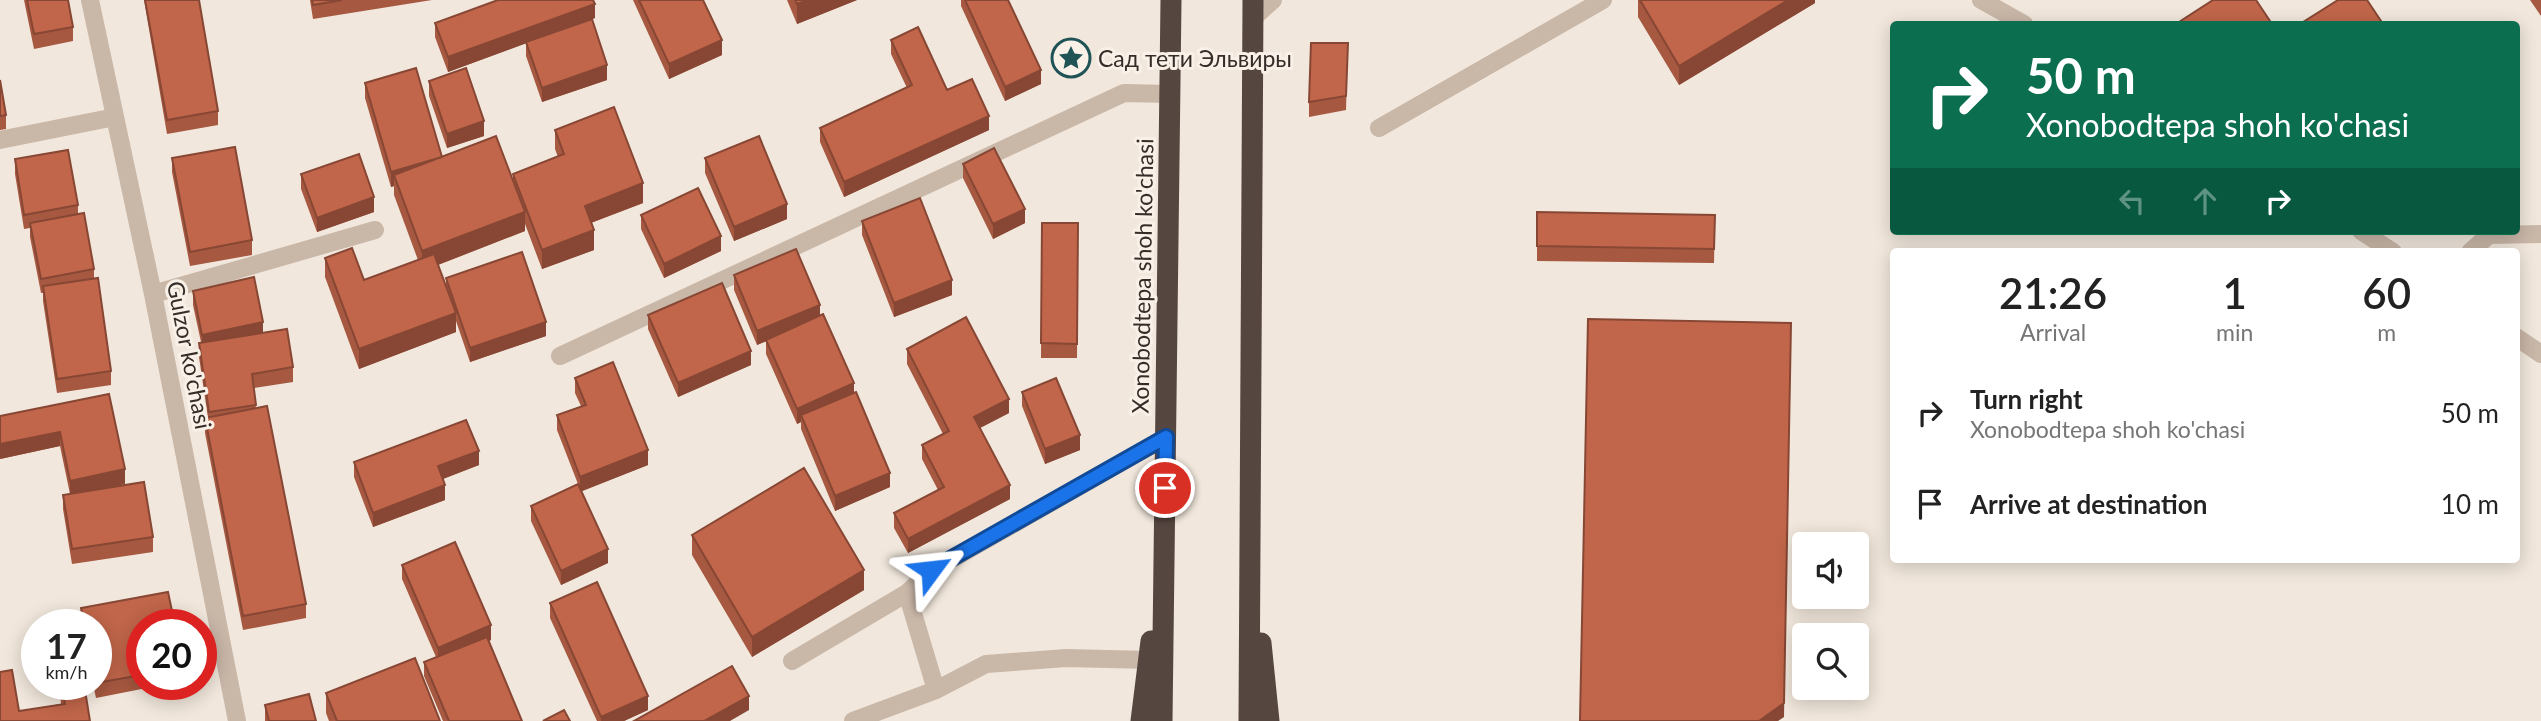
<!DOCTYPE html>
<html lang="en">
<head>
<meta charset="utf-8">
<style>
  :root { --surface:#fff; --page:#f2f2f2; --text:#222; --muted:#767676 }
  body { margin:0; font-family:Lato,sans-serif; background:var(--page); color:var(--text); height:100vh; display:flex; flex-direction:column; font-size:26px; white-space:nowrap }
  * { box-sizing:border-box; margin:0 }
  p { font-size:23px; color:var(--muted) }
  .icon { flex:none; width:38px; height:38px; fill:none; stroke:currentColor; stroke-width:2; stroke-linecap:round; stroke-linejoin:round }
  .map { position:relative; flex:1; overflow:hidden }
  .details { position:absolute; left:1890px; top:248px; width:630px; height:315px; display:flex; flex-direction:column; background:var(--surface); border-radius:7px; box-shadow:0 4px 18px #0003 }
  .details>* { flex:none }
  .banner { position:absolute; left:1890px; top:21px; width:630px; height:214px; border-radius:7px; box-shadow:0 4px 18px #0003; background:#0b6e4f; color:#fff; overflow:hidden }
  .controls { position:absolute; left:1792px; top:532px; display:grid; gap:14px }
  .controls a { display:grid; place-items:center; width:77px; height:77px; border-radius:7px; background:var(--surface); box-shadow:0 4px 18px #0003; font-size:35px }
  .speed { position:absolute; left:21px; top:609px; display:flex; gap:14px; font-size:35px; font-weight:700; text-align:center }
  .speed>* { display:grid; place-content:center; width:91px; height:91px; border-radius:50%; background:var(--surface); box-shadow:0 4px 18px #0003; line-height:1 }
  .speed small { font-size:18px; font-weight:400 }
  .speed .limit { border:10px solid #d22; background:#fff; color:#111 }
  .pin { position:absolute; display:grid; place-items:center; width:60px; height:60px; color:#fff; margin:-30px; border:4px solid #fff; border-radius:50%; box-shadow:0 2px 7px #0007 }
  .me { position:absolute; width:77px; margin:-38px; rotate:60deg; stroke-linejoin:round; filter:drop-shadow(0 0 5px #0008) }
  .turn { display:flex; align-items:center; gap:24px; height:147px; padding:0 21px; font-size:32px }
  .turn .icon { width:91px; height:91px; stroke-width:2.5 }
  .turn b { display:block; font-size:49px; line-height:60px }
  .lanes { display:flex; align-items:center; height:66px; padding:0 21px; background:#0003; justify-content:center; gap:35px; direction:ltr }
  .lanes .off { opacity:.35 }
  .eta { display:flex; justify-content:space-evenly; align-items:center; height:119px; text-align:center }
  .eta b { font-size:42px; font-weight:600; line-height:49px }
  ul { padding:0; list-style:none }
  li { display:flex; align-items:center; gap:21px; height:91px; padding:0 21px }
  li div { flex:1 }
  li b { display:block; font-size:26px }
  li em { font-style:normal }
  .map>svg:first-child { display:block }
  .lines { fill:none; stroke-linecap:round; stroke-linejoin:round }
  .lane { stroke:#c9b7a8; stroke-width:18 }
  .street { stroke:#c9b7a8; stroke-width:18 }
  .highway { stroke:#564640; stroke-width:21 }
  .wall { fill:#a65840 }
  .shaded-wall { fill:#874734 }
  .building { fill:#c1664a; stroke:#874734; stroke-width:2 }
  .route-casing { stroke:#114b97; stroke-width:18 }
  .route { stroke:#1a73e8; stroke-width:12 }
  .labels { text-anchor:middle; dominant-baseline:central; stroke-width:6; stroke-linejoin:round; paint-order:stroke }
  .poi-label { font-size:23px; fill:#362c28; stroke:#f9f1e8; text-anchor:start }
  .street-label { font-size:23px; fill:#362c28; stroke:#f9f1e8 }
</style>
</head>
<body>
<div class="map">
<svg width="2541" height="721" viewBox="0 0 2541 721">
  <rect width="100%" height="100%" fill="#f1e7dc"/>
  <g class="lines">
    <path class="lane" d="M 1253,18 L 1273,0
      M 1379,128 L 1603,0
      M 907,593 L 936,690
      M 792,661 L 907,593 L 931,571 L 1166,437
      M 853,721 L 936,690 L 986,664 L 1066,658 L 1149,660"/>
    <path class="street" d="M 90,0 L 153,294 L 237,721
      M 1981,0 L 2024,24
      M 0,140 L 115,117
      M 2361,231 L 2393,252
      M 2470,252 L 2489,235 L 2541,234
      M 153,294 L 375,230
      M 2516,337 L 2541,354
      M 560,356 L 1124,93 L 1171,94"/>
    <path class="highway" d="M 1261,643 L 1269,721
      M 1141,721 L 1151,641
      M 1162,721 L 1171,0
      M 1249,721 L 1253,0"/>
  </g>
  <path class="wall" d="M 24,0 L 68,0 L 73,27 L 73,41 L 34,49 Z
    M 144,0 L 199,0 L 218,111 L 218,125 L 167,134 Z
    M 310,0 L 432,0 L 313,19 Z
    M 633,0 L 703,0 L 722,55 L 669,79 Z
    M 787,0 L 857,0 L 797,24 Z
    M 961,0 L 1008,0 L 1041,84 L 1005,101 L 961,6 Z
    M 1638,0 L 1815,0 L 1815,3 L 1679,85 L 1638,17 Z
    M 2530,0 L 2541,0 L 2541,16 Z
    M 595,18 L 581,23 L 607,80 L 542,102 L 526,56 L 526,43 L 448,72 L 435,37 L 435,23 Z
    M 891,40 L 989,130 L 844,197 L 820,142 L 820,128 L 907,88 L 891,54 Z
    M 1348,43 L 1346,110 L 1309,117 L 1309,102 Z
    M 0,80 L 6,115 L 6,129 L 0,130 Z
    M 429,81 L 484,136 L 447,148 L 429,96 Z
    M 365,83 L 442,157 L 513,180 L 513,174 L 558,157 L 555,149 L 555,130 L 643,203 L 591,223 L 594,250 L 542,269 L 525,224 L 525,231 L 438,265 L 446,287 L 446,278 L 546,336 L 470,362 L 456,321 L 456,332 L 359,369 L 325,277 L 325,258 L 364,280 L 418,260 L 394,195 L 394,186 L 391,187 L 365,98 Z
    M 172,158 L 252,240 L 252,255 L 190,266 L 172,172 Z
    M 705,158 L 787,219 L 734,241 L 705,173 Z
    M 15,159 L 78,205 L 78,215 L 94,269 L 94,279 L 111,371 L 111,385 L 57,393 L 43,301 L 43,293 L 41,293 L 30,237 L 30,228 L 24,229 L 15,174 Z
    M 963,164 L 1025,223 L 993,239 L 963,178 Z
    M 301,174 L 374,212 L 317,232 L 301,189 Z
    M 1537,212 L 1715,215 L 1714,263 L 1537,261 Z
    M 641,215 L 721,251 L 664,278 L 641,229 Z
    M 862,221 L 952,295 L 894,317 L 862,235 Z
    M 1042,223 L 1078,223 L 1077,358 L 1041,358 Z
    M 734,275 L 820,315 L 854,393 L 890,487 L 835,511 L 801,429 L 801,422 L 797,424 L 766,354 L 766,341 L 757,345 L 734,290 Z
    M 193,291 L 263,333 L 293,367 L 293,382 L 254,388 L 256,408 L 306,604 L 306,618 L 243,630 L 205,433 L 205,418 L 208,418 L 199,357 L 199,343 L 201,342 L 193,305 Z
    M 648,315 L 751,365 L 678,397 L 648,329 Z
    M 907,349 L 1009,413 L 980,428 L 1010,499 L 908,553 L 894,528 L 894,513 L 938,490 L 922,459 L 922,445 L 943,434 L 907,364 Z
    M 575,378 L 648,465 L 581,491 L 608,563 L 561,585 L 531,521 L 531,506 L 578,484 L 557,430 L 557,415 L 581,406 L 575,393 Z
    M 1022,392 L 1080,450 L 1045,464 L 1022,406 Z
    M 109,394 L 125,484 L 95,490 L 153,537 L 153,552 L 72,564 L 63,509 L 63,495 L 70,494 L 60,446 L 0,459 Z
    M 354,462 L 479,465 L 442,479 L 445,500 L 373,527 L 354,477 Z
    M 692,535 L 864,590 L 752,657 L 692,555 Z
    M 402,565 L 491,640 L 488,641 L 522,721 L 443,721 L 424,676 L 424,662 L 436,657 L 402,579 Z
    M 550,603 L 648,710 L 624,721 L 597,721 L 550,618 Z
    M 81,608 L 142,625 L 142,684 L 167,684 L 96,698 L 93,684 L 96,684 L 96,625 L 82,625 Z
    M 59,684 L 84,684 L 90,721 L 19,711 L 61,704 Z
    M 326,693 L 440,721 L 329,721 L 326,713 Z
    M 265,705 L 316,721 L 265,721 Z"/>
  <path class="shaded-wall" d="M 808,0 L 857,0 L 797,24 L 797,4 Z
    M 1788,0 L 1815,0 L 1815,3 L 1679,85 L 1679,66 Z
    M 595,4 L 595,18 L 448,72 L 448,57 Z
    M 722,40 L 722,55 L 669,79 L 669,64 Z
    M 607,65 L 607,80 L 542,102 L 542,88 Z
    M 1041,70 L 1041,84 L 1005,101 L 1005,87 Z
    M 989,116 L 989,130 L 844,197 L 844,182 Z
    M 484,121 L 484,136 L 447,148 L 447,134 Z
    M 442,157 L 394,175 L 394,186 L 391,187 L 391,172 Z
    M 643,183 L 643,203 L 585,225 L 585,206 Z
    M 374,197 L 374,212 L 317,232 L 317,218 Z
    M 787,204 L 787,219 L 734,241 L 734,227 Z
    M 1025,209 L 1025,223 L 993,239 L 993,224 Z
    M 525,212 L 525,231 L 422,271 L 422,251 Z
    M 594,230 L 594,250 L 542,269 L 542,250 Z
    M 721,236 L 721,251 L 664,278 L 664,264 Z
    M 952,280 L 952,295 L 894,317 L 894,303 Z
    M 820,305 L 820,319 L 757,345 L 757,331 Z
    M 456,313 L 456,332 L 359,369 L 359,349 Z
    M 263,322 L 263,336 L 202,349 L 202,335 Z
    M 546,322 L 546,336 L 470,362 L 470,348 Z
    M 1791,323 L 1784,717 L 1778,721 L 1759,721 Z
    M 751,351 L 751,365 L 678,397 L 678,383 Z
    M 854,383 L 854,398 L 801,415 L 801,422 L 797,424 L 797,409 Z
    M 1009,399 L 1009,413 L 974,431 L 974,417 Z
    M 60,432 L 60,446 L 0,459 L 0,444 Z
    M 1080,435 L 1080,450 L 1045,464 L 1045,449 Z
    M 648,450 L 648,465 L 580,492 L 580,477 Z
    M 479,451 L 479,465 L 438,481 L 438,466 Z
    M 125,469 L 125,484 L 70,495 L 70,481 Z
    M 890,473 L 890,487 L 835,511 L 835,496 Z
    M 445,485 L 445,500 L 373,527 L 373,513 Z
    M 1010,485 L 1010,499 L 908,553 L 908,539 Z
    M 608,549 L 608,563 L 561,585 L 561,571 Z
    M 864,570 L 864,590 L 752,657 L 752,637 Z
    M 491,625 L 491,640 L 438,663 L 438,648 Z
    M 648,696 L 648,710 L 624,721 L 601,721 L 601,717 Z
    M 749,696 L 749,710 L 730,721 L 704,721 Z"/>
  <path class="building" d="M 27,0 L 68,0 L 73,27 L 34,34 Z
    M 145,0 L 199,0 L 218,111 L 167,120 Z
    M 312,0 L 342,0 L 313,5 Z
    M 498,0 L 593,0 L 595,4 L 448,57 L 435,23 Z
    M 639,0 L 703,0 L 722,40 L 669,64 Z
    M 795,0 L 808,0 L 797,4 Z
    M 965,0 L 1008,0 L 1041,70 L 1005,87 Z
    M 1640,0 L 1788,0 L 1679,66 Z
    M 2213,0 L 2256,0 L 2272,24 L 2176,24 Z
    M 2338,0 L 2367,0 L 2383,24 L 2300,24 Z
    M 592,19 L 607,65 L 542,88 L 526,42 Z
    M 918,27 L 947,90 L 972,79 L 989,116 L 844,182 L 820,128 L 912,85 L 891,40 Z
    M 1311,43 L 1348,43 L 1346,96 L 1309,102 Z
    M 416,68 L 442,157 L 391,172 L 365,83 Z
    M 466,68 L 484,121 L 447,134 L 429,81 Z
    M 0,80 L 6,115 L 0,116 Z
    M 614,107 L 643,183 L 585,206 L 594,230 L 542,250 L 513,174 L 564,154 L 555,130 Z
    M 496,136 L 525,212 L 422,251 L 394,175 Z
    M 759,136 L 787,204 L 734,227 L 705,158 Z
    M 235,147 L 252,240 L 190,252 L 172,158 Z
    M 994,148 L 1025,209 L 993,224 L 963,164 Z
    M 68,150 L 78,205 L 24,215 L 15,159 Z
    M 359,154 L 374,197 L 317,218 L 301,174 Z
    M 698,188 L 721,236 L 664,264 L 641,215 Z
    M 920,198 L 952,280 L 894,303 L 862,221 Z
    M 1537,212 L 1715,215 L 1714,249 L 1537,246 Z
    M 84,213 L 94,269 L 41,279 L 30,223 Z
    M 1042,223 L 1078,223 L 1077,344 L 1041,343 Z
    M 352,248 L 364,280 L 434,254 L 456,313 L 359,349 L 325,258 Z
    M 796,249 L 820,305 L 757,331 L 734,275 Z
    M 522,252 L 546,322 L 470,348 L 446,278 Z
    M 254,277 L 263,322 L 202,335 L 193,291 Z
    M 98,278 L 111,371 L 57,379 L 43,286 Z
    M 722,283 L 751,351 L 678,383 L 648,315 Z
    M 823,314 L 854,383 L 797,409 L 766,340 Z
    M 966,317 L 1009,399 L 974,417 L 1010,485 L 908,539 L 894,513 L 944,487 L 922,445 L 949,431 L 907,349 Z
    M 1588,319 L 1791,323 L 1784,703 L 1759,721 L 1580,721 Z
    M 287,329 L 293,367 L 252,374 L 256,405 L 209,412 L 199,343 Z
    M 613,362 L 648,450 L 580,477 L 557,415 L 586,405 L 575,378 Z
    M 1056,378 L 1080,435 L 1045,449 L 1022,392 Z
    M 856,392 L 890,473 L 835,496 L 801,415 Z
    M 109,394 L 125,469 L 70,481 L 60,432 L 0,444 L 0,416 Z
    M 267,406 L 306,604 L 243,616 L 205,418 Z
    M 466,420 L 479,451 L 438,466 L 445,485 L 373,513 L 354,462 Z
    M 804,468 L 864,570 L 752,637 L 692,535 Z
    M 144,482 L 153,537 L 72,549 L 63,495 Z
    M 578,484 L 608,549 L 561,571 L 531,506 Z
    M 455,542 L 491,625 L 438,648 L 402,565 Z
    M 597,582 L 648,696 L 601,717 L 550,603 Z
    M 168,592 L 175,625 L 142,625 L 142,675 L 96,683 L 96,625 L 84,625 L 81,608 Z
    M 487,637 L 522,721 L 449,721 L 424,662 Z
    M 415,658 L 440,721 L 337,721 L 326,693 Z
    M 732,666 L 749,696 L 704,721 L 634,721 Z
    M 12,670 L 19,711 L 65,704 L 61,684 L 84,684 L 90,721 L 0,721 L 0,672 Z
    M 309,694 L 316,721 L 269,721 L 265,705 Z
    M 564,710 L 570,721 L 543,721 Z"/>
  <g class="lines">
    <defs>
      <path id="route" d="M 931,570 L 1166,437 L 1165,488"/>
    </defs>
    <use href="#route" class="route-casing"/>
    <use href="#route" class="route"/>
  </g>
  <defs>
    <symbol id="sight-ring" viewBox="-11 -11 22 22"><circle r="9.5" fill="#f9f1e8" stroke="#1f5356" stroke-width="1.5"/><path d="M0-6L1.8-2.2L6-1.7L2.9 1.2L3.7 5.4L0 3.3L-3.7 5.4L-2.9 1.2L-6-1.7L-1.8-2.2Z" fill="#1f5356"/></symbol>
  </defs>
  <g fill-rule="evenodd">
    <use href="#sight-ring" x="1049" y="36" width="44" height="44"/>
  </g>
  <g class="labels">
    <g class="poi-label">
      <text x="1098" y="58">Сад тети Эльвиры</text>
    </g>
    <g class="street-label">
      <text transform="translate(1142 276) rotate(-89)">Xonobodtepa shoh ko'chasi</text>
      <text transform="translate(190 355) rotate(79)">Gulzor ko'chasi</text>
    </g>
  </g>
</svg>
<div class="controls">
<a><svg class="icon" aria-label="sound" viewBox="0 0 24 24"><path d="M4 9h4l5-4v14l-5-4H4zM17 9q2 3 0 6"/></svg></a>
<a><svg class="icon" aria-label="search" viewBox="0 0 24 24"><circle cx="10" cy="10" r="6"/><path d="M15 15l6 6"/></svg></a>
</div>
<div class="speed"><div>17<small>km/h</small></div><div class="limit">20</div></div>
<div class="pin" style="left:1165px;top:488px;background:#d93025"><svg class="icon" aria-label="arrive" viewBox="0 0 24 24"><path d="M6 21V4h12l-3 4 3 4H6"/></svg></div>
<svg class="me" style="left:931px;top:570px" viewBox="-20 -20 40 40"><path d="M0-17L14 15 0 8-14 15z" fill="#1a73e8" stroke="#fff" stroke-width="4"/></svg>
<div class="banner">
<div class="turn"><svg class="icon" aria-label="right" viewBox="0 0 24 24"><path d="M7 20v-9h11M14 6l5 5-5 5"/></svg><div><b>50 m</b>Xonobodtepa shoh ko'chasi</div></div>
<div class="lanes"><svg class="icon off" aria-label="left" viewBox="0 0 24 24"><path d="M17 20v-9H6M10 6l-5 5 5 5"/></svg><svg class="icon off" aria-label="ahead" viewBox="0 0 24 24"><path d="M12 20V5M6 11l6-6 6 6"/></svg><svg class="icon" aria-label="right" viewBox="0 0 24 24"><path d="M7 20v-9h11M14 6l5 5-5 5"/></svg></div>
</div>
<section class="details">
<div class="eta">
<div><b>21:26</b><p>Arrival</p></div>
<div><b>1</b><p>min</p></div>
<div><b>60</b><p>m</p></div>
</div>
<ul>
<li><svg class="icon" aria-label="right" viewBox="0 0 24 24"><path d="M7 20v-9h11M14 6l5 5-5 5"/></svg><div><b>Turn right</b><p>Xonobodtepa shoh ko'chasi</p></div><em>50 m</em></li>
<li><svg class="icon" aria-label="arrive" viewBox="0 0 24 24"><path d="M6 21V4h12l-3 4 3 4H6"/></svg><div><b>Arrive at destination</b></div><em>10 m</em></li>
</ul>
</section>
</div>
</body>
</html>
